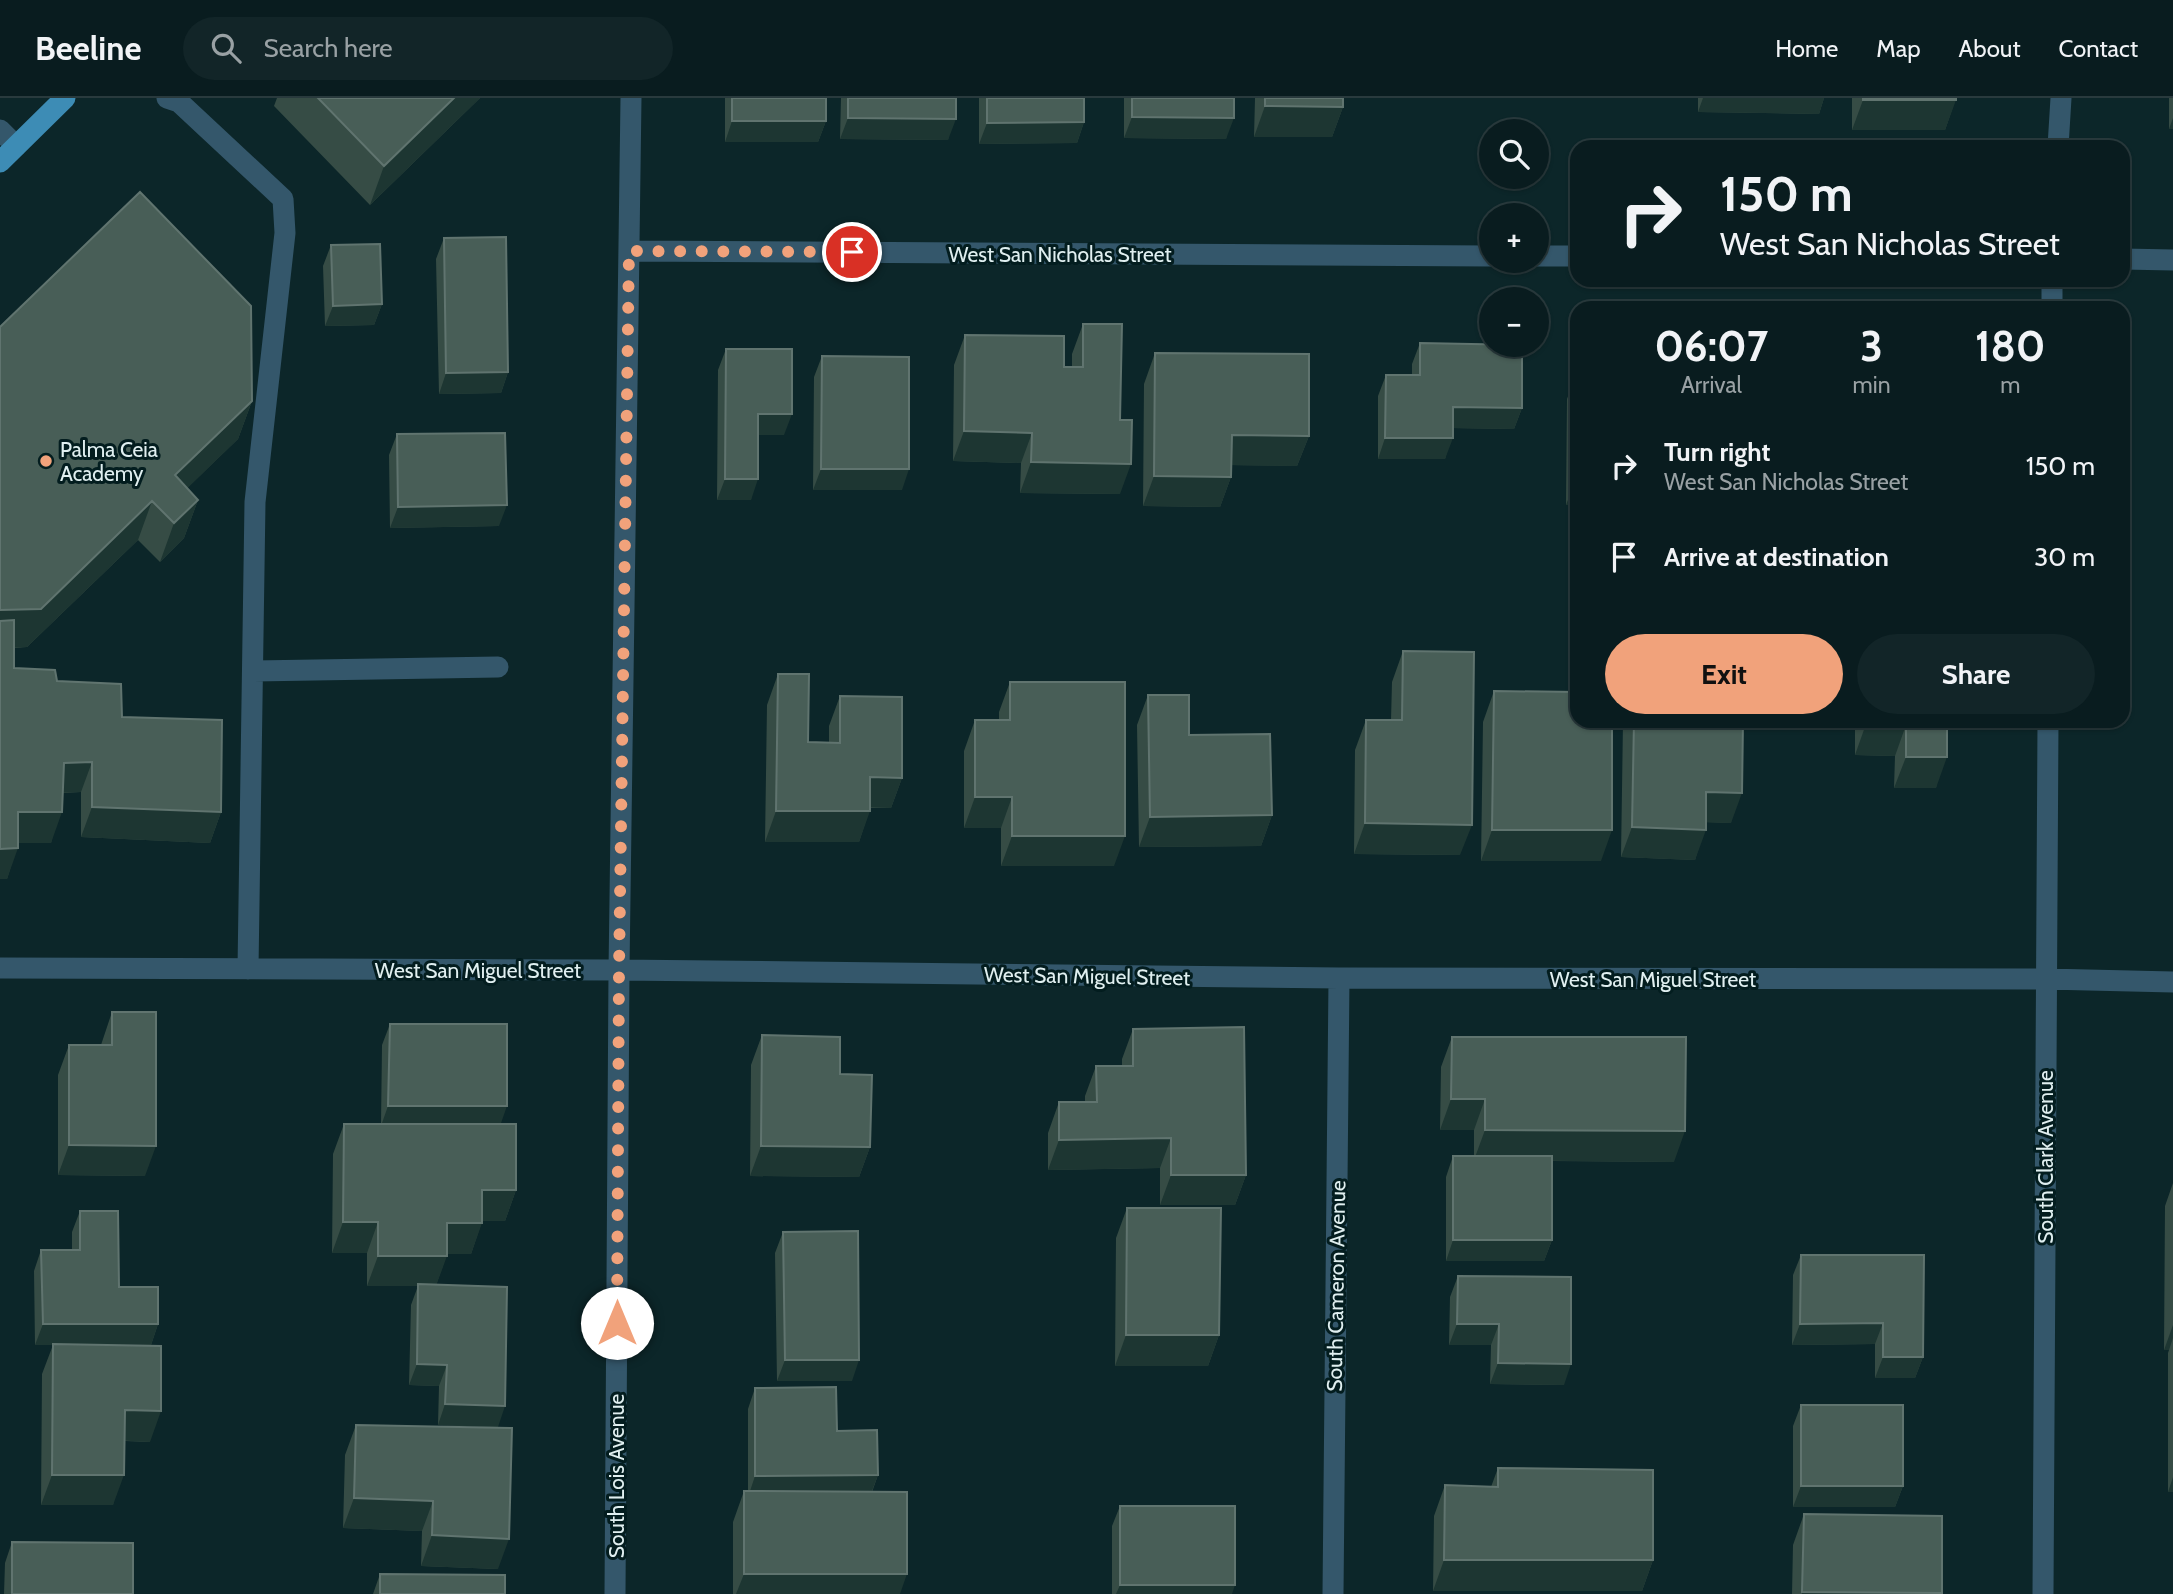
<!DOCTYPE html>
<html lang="en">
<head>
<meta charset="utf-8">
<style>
  :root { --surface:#091c1f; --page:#122528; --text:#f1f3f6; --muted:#99a1a4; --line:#293a3d; --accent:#f1a27b }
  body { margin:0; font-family:Cabin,sans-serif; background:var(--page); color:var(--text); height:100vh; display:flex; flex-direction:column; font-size:26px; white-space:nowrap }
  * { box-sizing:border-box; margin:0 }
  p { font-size:23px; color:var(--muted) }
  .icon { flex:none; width:38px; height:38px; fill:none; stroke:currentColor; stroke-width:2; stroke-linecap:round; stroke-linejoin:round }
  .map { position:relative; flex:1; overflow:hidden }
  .panel { position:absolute; left:1570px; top:203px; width:560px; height:427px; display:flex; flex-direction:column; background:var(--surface); border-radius:21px; box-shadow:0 2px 5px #0004,0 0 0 2px var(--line) }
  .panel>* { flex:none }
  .top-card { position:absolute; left:1570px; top:42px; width:560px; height:147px; border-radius:21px; box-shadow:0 2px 5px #0004,0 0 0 2px var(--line); background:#091c1f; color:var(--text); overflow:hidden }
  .fabs { position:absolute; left:1479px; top:21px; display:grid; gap:14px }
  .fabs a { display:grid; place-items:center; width:70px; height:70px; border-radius:50%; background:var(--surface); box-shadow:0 2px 5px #0004,0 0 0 2px var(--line); font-size:35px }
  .pin { position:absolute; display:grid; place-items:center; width:60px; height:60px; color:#fff; margin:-30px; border:4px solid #fff; border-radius:50%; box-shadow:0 2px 7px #0007 }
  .me { position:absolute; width:77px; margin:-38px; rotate:0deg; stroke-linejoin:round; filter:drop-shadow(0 0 5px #0008) }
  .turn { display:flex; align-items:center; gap:24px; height:147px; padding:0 35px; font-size:32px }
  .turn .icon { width:91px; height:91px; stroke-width:2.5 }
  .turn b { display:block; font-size:49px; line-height:60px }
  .eta { display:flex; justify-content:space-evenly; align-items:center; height:119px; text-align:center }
  .eta b { font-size:42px; font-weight:700; line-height:49px }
  .action { display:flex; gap:14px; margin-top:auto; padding:14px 35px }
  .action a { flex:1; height:80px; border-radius:42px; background:var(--accent); color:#111; font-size:28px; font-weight:700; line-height:80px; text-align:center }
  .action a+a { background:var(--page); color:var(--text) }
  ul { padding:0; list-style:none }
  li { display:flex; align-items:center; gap:21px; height:91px; padding:0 35px }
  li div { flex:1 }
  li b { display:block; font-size:26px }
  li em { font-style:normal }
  header { display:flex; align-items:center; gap:42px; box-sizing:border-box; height:98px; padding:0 35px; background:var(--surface); border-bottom:2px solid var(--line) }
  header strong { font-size:33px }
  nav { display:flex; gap:38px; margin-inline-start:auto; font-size:24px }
  .search { width:490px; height:63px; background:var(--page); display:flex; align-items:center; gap:18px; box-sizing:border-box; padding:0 24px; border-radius:38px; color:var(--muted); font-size:26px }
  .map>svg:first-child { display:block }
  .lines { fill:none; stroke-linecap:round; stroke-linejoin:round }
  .minor { stroke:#34576b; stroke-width:21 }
  .major { stroke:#3d8cb5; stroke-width:21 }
  .wall { fill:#364c45 }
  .shaded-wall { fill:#1d3632 }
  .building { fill:#485e57; stroke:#60746f; stroke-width:2 }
  .route { stroke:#f1a27b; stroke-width:12; stroke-dasharray:0 21.6 }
  .poi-dot { fill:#f1a27b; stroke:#031d1f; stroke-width:2.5 }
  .labels { text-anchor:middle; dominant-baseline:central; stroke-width:6; stroke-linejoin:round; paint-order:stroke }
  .street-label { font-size:21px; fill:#e0eff0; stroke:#031d1f }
  .poi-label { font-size:21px; fill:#e0eff0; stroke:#031d1f; text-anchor:start }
</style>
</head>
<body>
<header>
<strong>Beeline</strong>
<div class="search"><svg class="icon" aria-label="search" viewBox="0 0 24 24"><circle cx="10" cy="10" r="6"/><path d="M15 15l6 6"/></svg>Search here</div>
<nav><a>Home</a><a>Map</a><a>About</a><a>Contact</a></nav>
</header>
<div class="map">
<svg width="2173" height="1496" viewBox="0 0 2173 1496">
  <rect width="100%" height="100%" fill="#0c2629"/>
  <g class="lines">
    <path class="minor" d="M 167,0 L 179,4 L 283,101 L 285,135 L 255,404 L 248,871
      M 0,32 L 16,48
      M 2058,49 L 2061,0
      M 629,153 L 1491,158
      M 1536,158 L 1577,158
      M 2123,161 L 2173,162
      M 2052,210 L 2052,182
      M 253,573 L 498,569
      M 0,870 L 619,872 L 1339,880 L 2046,881 L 2173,884
      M 615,1496 L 619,872 L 631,0
      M 1333,1496 L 1339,880
      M 2043,1496 L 2048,623"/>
    <path class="major" d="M 0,64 L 65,0"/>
  </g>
  <path class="wall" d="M 277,0 L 480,0 L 370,107 L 274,8 Z
    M 725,0 L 826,0 L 826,23 L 818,44 L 725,44 Z
    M 841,0 L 956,0 L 948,42 L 840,41 Z
    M 979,0 L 1084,0 L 1084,24 L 1077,45 L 979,46 Z
    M 1124,0 L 1234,0 L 1226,41 L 1124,40 Z
    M 1255,0 L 1343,0 L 1343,9 L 1332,39 L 1254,39 Z
    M 1698,0 L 1824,0 L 1819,16 L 1698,14 Z
    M 1852,0 L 1956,0 L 1945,32 L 1852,32 Z
    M 2169,0 L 2173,0 L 2173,31 L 2169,31 Z
    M 444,140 L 508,274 L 501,295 L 439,296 L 436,161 Z
    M 331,147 L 382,206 L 374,227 L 325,228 L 323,168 Z
    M 1083,226 L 1120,322 L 1120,396 L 1020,395 L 1021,365 L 953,363 L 954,267 L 965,237 L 1064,269 L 1072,269 L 1072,256 Z
    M 0,229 L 252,303 L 238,341 L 187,390 L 198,402 L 184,440 L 160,464 L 138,442 L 27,549 L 14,550 L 14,570 L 57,583 L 122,619 L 221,714 L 210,745 L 81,739 L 81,694 L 63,695 L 51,745 L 18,745 L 7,781 Z
    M 1420,245 L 1522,310 L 1514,331 L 1453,330 L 1445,361 L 1378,361 L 1378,298 L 1386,277 L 1412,277 L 1412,266 Z
    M 726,251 L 784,337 L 758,337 L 751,402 L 717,402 L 718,272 Z
    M 1155,255 L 1309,338 L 1297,368 L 1231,367 L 1231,379 L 1220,409 L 1143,408 L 1144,286 Z
    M 822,258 L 902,392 L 813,392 L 814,279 Z
    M 1577,274 L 1577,407 L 1566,407 L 1567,301 Z
    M 397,336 L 499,428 L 390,430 L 389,357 Z
    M 1403,553 L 1460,757 L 1354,756 L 1355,652 L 1366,622 L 1391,622 L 1392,584 Z
    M 778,576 L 808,644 L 829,645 L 829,628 L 840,598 L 902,680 L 891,710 L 870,710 L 859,744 L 765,744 L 767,607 Z
    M 1010,584 L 1114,768 L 1001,768 L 1001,730 L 964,730 L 964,653 L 975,622 L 999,622 L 999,614 Z
    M 1494,593 L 1601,763 L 1481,763 L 1483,624 Z
    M 1148,597 L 1272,717 L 1261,748 L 1139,749 L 1137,627 Z
    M 1623,623 L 1743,623 L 1731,725 L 1706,724 L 1695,762 L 1621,759 Z
    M 1855,623 L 1947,623 L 1936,690 L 1894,690 L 1895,658 L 1855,657 Z
    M 112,914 L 145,1078 L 58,1077 L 58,977 L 69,947 L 101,947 Z
    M 390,926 L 501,1026 L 516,1092 L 505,1123 L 482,1123 L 471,1156 L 447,1156 L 436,1187 L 498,1329 L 438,1327 L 439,1288 L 409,1287 L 411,1207 L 418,1188 L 367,1188 L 367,1155 L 332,1155 L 333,1056 L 344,1026 L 381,1026 L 382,947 Z
    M 1133,931 L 1246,1077 L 1235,1107 L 1160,1107 L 1160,1070 L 1048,1072 L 1048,1035 L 1059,1004 L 1085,1004 L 1085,998 L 1096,968 L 1122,968 L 1122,961 Z
    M 762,937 L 840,976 L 870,1049 L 859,1079 L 750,1078 L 751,967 Z
    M 1452,939 L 1674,1064 L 1552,1063 L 1552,1142 L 1544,1163 L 1446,1163 L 1446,1079 L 1453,1058 L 1474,1058 L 1474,1032 L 1440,1032 L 1441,969 Z
    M 2173,1085 L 2173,1394 L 2168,1394 L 2168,1255 L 2169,1252 L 2164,1252 L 2165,1108 Z
    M 1127,1110 L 1219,1237 L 1208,1268 L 1115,1268 L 1116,1140 Z
    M 80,1113 L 119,1189 L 158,1226 L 151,1247 L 150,1344 L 125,1343 L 113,1407 L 41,1407 L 42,1276 L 53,1247 L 35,1247 L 34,1173 L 41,1152 L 72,1152 L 72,1134 Z
    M 783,1134 L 852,1283 L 777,1283 L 775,1155 Z
    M 1801,1157 L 1923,1259 L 1915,1280 L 1875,1280 L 1875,1246 L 1792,1247 L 1793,1177 Z
    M 1458,1178 L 1564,1287 L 1490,1286 L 1491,1247 L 1449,1247 L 1450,1199 Z
    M 755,1290 L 837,1333 L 878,1377 L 872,1394 L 900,1496 L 733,1496 L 733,1424 L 744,1393 L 748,1393 L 748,1311 Z
    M 1801,1307 L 1903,1388 L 1895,1409 L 1793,1409 L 1793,1328 Z
    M 356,1327 L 498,1471 L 421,1468 L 422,1433 L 343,1430 L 345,1357 Z
    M 1498,1370 L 1653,1462 L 1642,1493 L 1433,1493 L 1434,1418 L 1445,1387 L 1491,1389 Z
    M 1120,1408 L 1232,1496 L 1112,1496 L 1112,1428 Z
    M 1804,1416 L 1942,1418 L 1942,1496 L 1792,1496 L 1793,1447 Z
    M 12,1444 L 133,1496 L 4,1496 L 5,1465 Z
    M 380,1476 L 505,1496 L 373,1496 Z"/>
  <path class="shaded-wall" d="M 454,0 L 480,0 L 370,107 L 384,68 Z
    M 1703,0 L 1824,0 L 1819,16 L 1698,14 Z
    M 1863,2 L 1956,2 L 1945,32 L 1852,32 Z
    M 1265,8 L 1343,9 L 1332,39 L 1254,39 Z
    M 1132,19 L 1234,20 L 1226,41 L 1124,40 Z
    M 848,20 L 956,21 L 948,42 L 840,41 Z
    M 2173,20 L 2173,31 L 2169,31 Z
    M 732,23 L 826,23 L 818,44 L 725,44 Z
    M 1084,24 L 1077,45 L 979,46 L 987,25 Z
    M 382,206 L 374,227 L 325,228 L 333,208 Z
    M 508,274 L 501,295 L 439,296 L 446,275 Z
    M 252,303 L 238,341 L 163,414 L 175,377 Z
    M 1453,309 L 1522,310 L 1514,331 L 1446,330 Z
    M 758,316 L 792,316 L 784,337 L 751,337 Z
    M 964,333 L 1032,335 L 1021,365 L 953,363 Z
    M 1232,337 L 1309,338 L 1297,368 L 1221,367 Z
    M 1385,340 L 1453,340 L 1445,361 L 1378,361 Z
    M 1031,364 L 1131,366 L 1120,396 L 1020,395 Z
    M 821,371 L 909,371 L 902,392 L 813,392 Z
    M 1154,378 L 1231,379 L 1220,409 L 1143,408 Z
    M 1577,378 L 1577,407 L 1566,407 Z
    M 725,381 L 758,381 L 751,402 L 717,402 Z
    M 198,402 L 184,440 L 160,464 L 174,425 Z
    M 152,403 L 138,442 L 27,549 L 0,550 L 0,512 Z
    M 507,407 L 499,428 L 390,430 L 398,409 Z
    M 1866,626 L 1906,627 L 1895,658 L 1855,657 Z
    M 1906,659 L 1947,659 L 1936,690 L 1894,690 Z
    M 92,664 L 81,694 L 53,695 L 64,665 Z
    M 870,679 L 902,680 L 891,710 L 859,709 Z
    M 1706,694 L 1742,695 L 1731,725 L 1695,724 Z
    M 975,699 L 1012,699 L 1001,730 L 964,730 Z
    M 92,709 L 221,714 L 210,745 L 81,739 Z
    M 776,713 L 870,713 L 859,744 L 765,744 Z
    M 18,714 L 62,714 L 51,745 L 7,745 Z
    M 1272,717 L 1261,748 L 1139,749 L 1150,719 Z
    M 1365,725 L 1472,727 L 1460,757 L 1354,756 Z
    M 1632,729 L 1706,732 L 1695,762 L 1621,759 Z
    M 1492,732 L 1612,732 L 1601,763 L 1481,763 Z
    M 1012,738 L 1125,738 L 1114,768 L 1001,768 Z
    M 18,750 L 7,781 L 0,781 L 0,751 Z
    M 1451,1001 L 1485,1001 L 1474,1032 L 1440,1032 Z
    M 388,1008 L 507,1008 L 500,1028 L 381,1028 Z
    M 1485,1032 L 1685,1033 L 1674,1064 L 1474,1062 Z
    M 1171,1040 L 1160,1070 L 1048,1072 L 1059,1042 Z
    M 69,1047 L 156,1048 L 145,1078 L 58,1077 Z
    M 761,1048 L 870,1049 L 859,1079 L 750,1078 Z
    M 1171,1077 L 1246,1077 L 1235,1107 L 1160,1107 Z
    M 482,1092 L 516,1092 L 505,1123 L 471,1123 Z
    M 343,1124 L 378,1124 L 367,1155 L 332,1155 Z
    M 447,1125 L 482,1125 L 471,1156 L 436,1156 Z
    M 1453,1142 L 1552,1142 L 1544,1163 L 1446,1163 Z
    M 378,1158 L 447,1158 L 436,1188 L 367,1188 Z
    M 1883,1225 L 1875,1246 L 1792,1247 L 1800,1226 Z
    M 43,1226 L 158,1226 L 151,1247 L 35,1247 Z
    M 1457,1226 L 1499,1226 L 1491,1247 L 1449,1247 Z
    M 2173,1227 L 2173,1240 L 2169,1252 L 2164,1252 Z
    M 1126,1237 L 1219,1237 L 1208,1268 L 1115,1268 Z
    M 1883,1259 L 1923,1259 L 1915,1280 L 1875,1280 Z
    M 785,1262 L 859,1262 L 852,1283 L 777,1283 Z
    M 1498,1265 L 1571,1266 L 1564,1287 L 1490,1286 Z
    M 417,1266 L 447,1267 L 439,1288 L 409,1287 Z
    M 445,1306 L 505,1308 L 498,1329 L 438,1327 Z
    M 125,1312 L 161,1313 L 150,1344 L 114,1342 Z
    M 52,1377 L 124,1377 L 113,1407 L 41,1407 Z
    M 878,1377 L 870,1398 L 748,1399 L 755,1378 Z
    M 2173,1379 L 2173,1394 L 2168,1394 Z
    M 1801,1388 L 1903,1388 L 1895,1409 L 1793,1409 Z
    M 354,1400 L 433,1403 L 422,1433 L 343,1430 Z
    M 432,1437 L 509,1441 L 498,1471 L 421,1468 Z
    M 1444,1462 L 1653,1462 L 1642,1493 L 1433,1493 Z
    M 744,1476 L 907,1476 L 900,1496 L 736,1496 Z
    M 1120,1487 L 1235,1487 L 1232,1496 L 1116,1496 Z
    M 1802,1494 L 1942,1495 L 1802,1496 Z"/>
  <path class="building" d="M 318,0 L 454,0 L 384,68 Z
    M 732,0 L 826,0 L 826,23 L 732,23 Z
    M 848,0 L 956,0 L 956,21 L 848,20 Z
    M 987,0 L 1084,0 L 1084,24 L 987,25 Z
    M 1132,0 L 1234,0 L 1234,20 L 1132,19 Z
    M 1265,0 L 1343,0 L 1343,9 L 1265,8 Z
    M 1863,0 L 1956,0 L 1956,2 L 1863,2 Z
    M 140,94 L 251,208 L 252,303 L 175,377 L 198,402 L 174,425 L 152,403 L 41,511 L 0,512 L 0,229 Z
    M 506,139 L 508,274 L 446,275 L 444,140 Z
    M 380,146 L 382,206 L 333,208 L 331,147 Z
    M 1083,226 L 1122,226 L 1120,322 L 1132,322 L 1131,366 L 1031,364 L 1032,335 L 964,333 L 965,237 L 1064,238 L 1064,269 L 1083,269 Z
    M 1420,245 L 1522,247 L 1522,310 L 1453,309 L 1453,340 L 1385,340 L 1386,277 L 1420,277 Z
    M 726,251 L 792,251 L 792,316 L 758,316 L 758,381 L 725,381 Z
    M 1155,255 L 1309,256 L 1309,338 L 1232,337 L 1231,379 L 1154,378 Z
    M 822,258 L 909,259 L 909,371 L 821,371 Z
    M 505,335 L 507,407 L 398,409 L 397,336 Z
    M 14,522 L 14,570 L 55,572 L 57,583 L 121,586 L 122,619 L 222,622 L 221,714 L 92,709 L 92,664 L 64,665 L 62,714 L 18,714 L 18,750 L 0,751 L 0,523 Z
    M 1403,553 L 1474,554 L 1472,727 L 1365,725 L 1366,622 L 1402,622 Z
    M 778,576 L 809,576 L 808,644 L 840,645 L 840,598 L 902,599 L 902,680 L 870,679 L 870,713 L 776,713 Z
    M 1010,584 L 1125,584 L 1125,738 L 1012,738 L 1012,699 L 975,699 L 975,622 L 1010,622 Z
    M 1494,593 L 1577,594 L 1577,623 L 1612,623 L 1612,732 L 1492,732 Z
    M 1148,597 L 1189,597 L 1189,637 L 1270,636 L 1272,717 L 1150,719 Z
    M 1634,623 L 1743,623 L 1742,695 L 1706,694 L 1706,732 L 1632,729 Z
    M 1866,623 L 1947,623 L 1947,659 L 1906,659 L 1906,627 L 1866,626 Z
    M 112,914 L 156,914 L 156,1048 L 69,1047 L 69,947 L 112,947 Z
    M 390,926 L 507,926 L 507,1008 L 388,1008 Z
    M 1244,929 L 1246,1077 L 1171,1077 L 1171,1040 L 1059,1042 L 1059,1004 L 1097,1004 L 1096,968 L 1133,968 L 1133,931 Z
    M 762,937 L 840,939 L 840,976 L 872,977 L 870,1049 L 761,1048 Z
    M 1452,939 L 1686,939 L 1685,1033 L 1485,1032 L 1485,1001 L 1451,1001 Z
    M 344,1026 L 516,1026 L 516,1092 L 482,1092 L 482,1125 L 447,1125 L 447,1158 L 378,1158 L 378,1124 L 343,1124 Z
    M 1453,1058 L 1552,1058 L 1552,1142 L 1453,1142 Z
    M 1127,1110 L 1221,1110 L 1219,1237 L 1126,1237 Z
    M 80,1113 L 118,1113 L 119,1189 L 158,1189 L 158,1226 L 43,1226 L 41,1152 L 80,1152 Z
    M 858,1133 L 859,1262 L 785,1262 L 783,1134 Z
    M 1801,1157 L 1924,1157 L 1923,1259 L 1883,1259 L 1883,1225 L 1800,1226 Z
    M 1458,1178 L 1571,1179 L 1571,1266 L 1498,1265 L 1499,1226 L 1457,1226 Z
    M 418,1186 L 507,1189 L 505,1308 L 445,1306 L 447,1267 L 417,1266 Z
    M 53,1246 L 161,1248 L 161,1313 L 125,1312 L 124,1377 L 52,1377 Z
    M 836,1289 L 837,1333 L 877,1332 L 878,1377 L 755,1378 L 755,1290 Z
    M 1801,1307 L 1903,1307 L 1903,1388 L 1801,1388 Z
    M 356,1327 L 512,1330 L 509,1441 L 432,1437 L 433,1403 L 354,1400 Z
    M 1498,1370 L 1653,1372 L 1653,1462 L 1444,1462 L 1445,1387 L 1498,1389 Z
    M 744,1393 L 907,1394 L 907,1476 L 744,1476 Z
    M 1120,1408 L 1235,1408 L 1235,1487 L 1120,1487 Z
    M 1804,1416 L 1942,1418 L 1942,1495 L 1802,1494 Z
    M 12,1444 L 133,1445 L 133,1496 L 12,1496 Z
    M 380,1476 L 505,1477 L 505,1496 L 380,1496 Z"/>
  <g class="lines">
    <path class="route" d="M 617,1225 L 619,872 L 629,153 L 852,154"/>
  </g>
  <circle class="poi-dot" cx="46" cy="363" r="7"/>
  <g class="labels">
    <g class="street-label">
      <text x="1060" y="156">West San Nicholas Street</text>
      <text x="478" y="872">West San Miguel Street</text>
      <text transform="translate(1087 878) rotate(1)">West San Miguel Street</text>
      <text x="1653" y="881">West San Miguel Street</text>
      <text transform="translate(2045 1059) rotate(-90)">South Clark Avenue</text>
      <text transform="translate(1336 1188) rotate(-89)">South Cameron Avenue</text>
      <text transform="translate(616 1378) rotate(-90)">South Lois Avenue</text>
    </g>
    <g class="poi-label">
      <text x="60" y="351">Palma Ceia<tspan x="60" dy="24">Academy</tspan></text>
    </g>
  </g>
</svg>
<div class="fabs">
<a><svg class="icon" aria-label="search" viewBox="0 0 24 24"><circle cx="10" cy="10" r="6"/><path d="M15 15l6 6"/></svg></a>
<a>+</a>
<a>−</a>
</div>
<div class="pin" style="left:852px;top:154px;background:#d93025"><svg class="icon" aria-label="arrive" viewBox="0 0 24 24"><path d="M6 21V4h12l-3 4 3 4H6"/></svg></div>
<svg class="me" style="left:617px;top:1225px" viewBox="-20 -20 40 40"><circle r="19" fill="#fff"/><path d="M0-13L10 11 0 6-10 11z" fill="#f1a27b"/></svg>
<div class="top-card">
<div class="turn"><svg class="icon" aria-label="right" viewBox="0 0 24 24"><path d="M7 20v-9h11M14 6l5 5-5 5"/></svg><div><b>150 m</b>West San Nicholas Street</div></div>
</div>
<section class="panel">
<div class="eta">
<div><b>06:07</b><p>Arrival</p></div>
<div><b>3</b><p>min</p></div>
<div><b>180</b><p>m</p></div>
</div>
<ul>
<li><svg class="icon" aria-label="right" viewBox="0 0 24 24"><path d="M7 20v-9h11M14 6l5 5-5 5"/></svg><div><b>Turn right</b><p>West San Nicholas Street</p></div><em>150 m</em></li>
<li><svg class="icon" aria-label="arrive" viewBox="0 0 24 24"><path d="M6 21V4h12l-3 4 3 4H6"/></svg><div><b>Arrive at destination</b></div><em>30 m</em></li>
</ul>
<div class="action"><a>Exit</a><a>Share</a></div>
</section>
</div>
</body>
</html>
